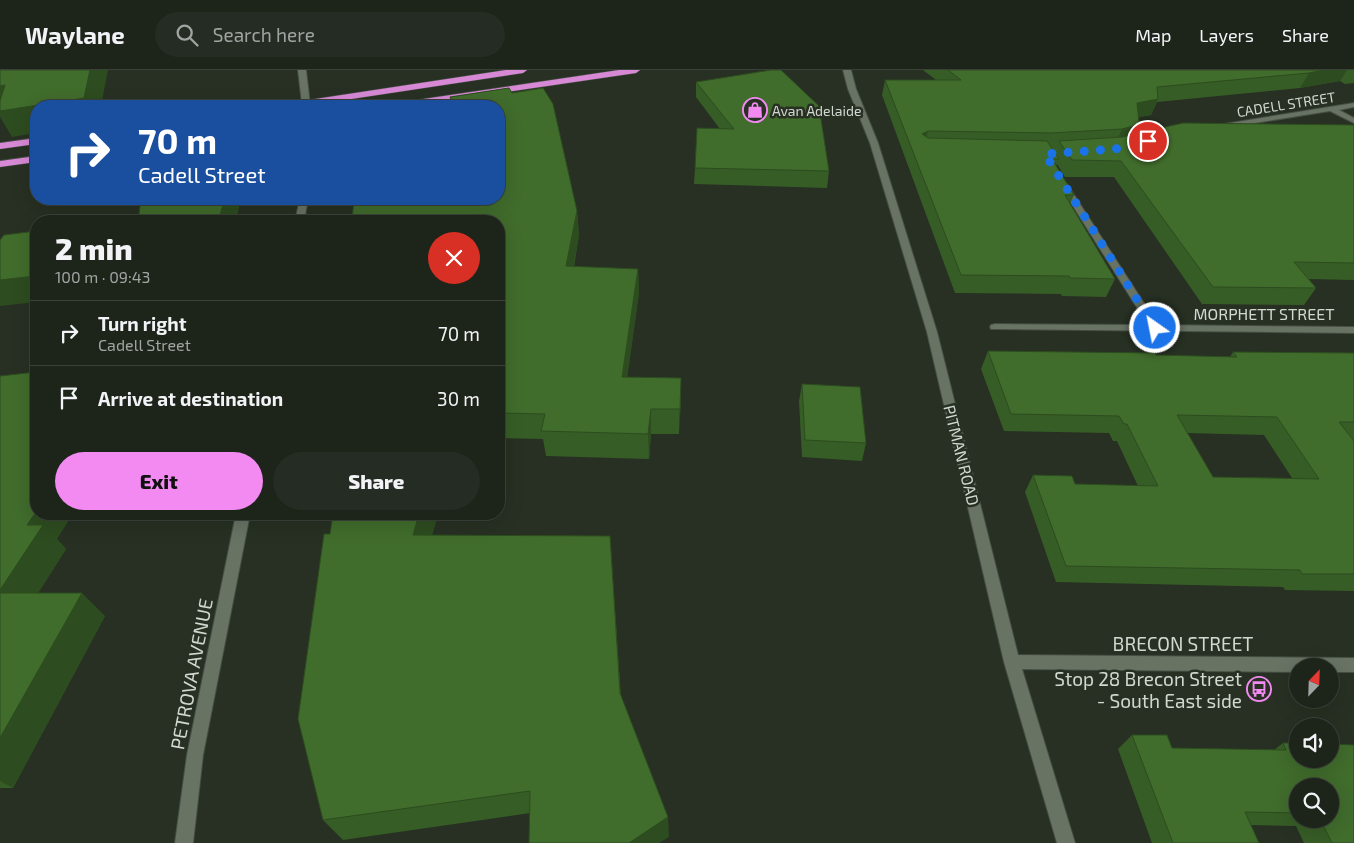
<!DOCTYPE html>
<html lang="en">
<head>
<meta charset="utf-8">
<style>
  :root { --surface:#1d241a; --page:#252c23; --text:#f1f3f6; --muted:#a0a4a2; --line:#3b4139; --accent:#f38af2 }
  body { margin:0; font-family:"Exo 2",sans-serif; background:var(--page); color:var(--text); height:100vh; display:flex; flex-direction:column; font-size:19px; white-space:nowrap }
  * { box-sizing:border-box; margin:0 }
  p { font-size:16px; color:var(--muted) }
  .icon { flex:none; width:28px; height:28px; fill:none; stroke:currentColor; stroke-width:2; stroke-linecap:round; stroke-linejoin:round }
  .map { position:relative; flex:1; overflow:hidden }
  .side { position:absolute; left:30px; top:145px; width:475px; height:305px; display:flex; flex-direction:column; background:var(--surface); border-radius:20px; box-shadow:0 5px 20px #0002,0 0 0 1px var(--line) }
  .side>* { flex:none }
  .banner { position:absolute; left:30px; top:30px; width:475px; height:105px; border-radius:20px; box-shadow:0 5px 20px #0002,0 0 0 1px var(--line); background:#1a4fa0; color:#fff; overflow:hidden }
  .needle { width:32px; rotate:23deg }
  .controls { position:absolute; left:1289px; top:588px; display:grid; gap:10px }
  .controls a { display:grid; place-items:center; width:50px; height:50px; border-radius:50%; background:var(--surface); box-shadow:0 5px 20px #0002,0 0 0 1px var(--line); font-size:25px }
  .pin { position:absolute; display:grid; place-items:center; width:42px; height:42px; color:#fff; margin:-21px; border:2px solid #fff; border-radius:50%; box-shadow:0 1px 5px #0007 }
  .me { position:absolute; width:55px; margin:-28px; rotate:327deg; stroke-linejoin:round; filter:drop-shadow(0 0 4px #0008) }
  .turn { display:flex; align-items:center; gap:18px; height:105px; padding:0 25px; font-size:22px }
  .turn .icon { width:65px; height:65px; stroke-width:2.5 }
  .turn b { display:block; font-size:35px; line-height:42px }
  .round { display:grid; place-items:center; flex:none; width:52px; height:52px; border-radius:26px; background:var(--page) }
  .head { display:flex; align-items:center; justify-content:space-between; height:85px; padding:0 25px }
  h1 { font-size:30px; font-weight:800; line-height:38px }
  .action { display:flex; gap:10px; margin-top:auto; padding:10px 25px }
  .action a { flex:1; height:58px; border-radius:30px; background:var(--accent); color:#111; font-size:20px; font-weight:800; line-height:58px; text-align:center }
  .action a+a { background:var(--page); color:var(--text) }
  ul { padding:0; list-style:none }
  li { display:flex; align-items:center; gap:15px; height:65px; padding:0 25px; border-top:1px solid var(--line) }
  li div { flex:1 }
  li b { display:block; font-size:19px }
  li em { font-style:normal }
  header { display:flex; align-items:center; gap:30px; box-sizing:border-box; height:70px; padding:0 25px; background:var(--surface); border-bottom:1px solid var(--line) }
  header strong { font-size:24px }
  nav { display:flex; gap:28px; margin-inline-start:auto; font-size:18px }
  .search { width:350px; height:45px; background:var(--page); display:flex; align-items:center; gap:12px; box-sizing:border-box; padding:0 18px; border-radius:28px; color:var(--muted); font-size:19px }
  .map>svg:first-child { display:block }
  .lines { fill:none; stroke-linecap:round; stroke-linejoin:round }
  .minor-casing { stroke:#464e43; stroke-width:2 }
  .highway-casing { stroke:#464e43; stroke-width:1 }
  .minor { fill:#687364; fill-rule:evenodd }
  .highway { fill:#d789d6; fill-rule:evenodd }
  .wall { fill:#375d26; fill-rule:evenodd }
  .shaded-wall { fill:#2d4c1f }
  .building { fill:#406c2c; stroke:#2d4c1f; fill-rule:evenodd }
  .route { stroke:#1a73e8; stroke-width:9; stroke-dasharray:0 16.2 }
  .labels { text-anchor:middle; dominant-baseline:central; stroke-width:5; stroke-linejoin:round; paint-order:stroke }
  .far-street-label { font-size:14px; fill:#d2d8d0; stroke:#273023 }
  .far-poi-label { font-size:14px; fill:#d2d8d0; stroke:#273023; text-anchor:start }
  .street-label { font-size:16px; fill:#d2d8d0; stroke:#273023 }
  .near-street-label { font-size:19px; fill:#d2d8d0; stroke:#273023 }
  .near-poi-label { font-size:19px; fill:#d2d8d0; stroke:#273023; text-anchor:end }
</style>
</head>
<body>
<header>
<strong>Waylane</strong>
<div class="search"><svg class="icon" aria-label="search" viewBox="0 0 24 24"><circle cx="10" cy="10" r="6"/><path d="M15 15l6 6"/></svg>Search here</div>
<nav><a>Map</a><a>Layers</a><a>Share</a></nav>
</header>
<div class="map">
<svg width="1354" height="773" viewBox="0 0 1354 773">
  <rect width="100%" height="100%" fill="#273023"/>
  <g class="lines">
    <defs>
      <path id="minor" d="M 298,0 L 306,0 L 310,34 L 306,36 L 302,34 Z
        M 843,0 L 851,0 L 856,19 L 878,73 L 937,262 L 1018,585 L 1354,588 L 1354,602 L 1330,602 L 1330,596 L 1298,596 L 1298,602 L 1022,599 L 1075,773 L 1057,773 L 1004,592 L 927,262 L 870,73 L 848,19 Z
        M 1354,33 L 1354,37 L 1339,40 L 1354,48 L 1354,53 L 1330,41 L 1224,58 L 1220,56 L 1224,54 Z
        M 1063,111 L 1067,114 L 1158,255 L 1354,257 L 1354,263 L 991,259 L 990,257 L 991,255 L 995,254 L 1148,255 L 1059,114 Z
        M 300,129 L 308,129 L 304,151 L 295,151 Z
        M 236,444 L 250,444 L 203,685 L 193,773 L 175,773 L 187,685 Z"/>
      <path id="highway" d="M 506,0 L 527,0 L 523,3 L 305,36 L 284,36 L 289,33 Z
        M 619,0 L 640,0 L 636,3 L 412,36 L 391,36 L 396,33 Z
        M 36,68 L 36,74 L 0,79 L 0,73 Z
        M 36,86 L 36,92 L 0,97 L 0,91 Z"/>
    </defs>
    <use href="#minor" class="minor-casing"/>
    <use href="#highway" class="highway-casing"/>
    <use href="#minor" class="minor"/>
    <use href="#highway" class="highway"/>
  </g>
  <path class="wall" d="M 923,0 L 1354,0 L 1354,13 L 1345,14 L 1340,11 L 1300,18 L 1157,32 L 1151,45 L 1138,47 L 1139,52 L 1146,62 L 1354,55 L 1354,210 L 1309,209 L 1316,218 L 1304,235 L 1202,234 L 1114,107 L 1065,107 L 1057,94 L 1056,96 L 1074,125 L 1070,134 L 1115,209 L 1106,227 L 1062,226 L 1061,224 L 955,223 L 882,25 L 885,10 L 936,10 Z
    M 696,12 L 829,101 L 827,118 L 694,114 L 695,98 L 720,59 L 696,27 Z
    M 509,18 L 512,23 L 543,18 L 553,34 L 577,141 L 579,165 L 574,197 L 638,199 L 639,223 L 627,307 L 681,308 L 679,364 L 651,364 L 649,389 L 546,386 L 543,369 L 499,368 L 499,151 L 352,151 L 354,129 L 499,129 L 499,36 L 452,36 L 450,27 Z
    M 988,281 L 1230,287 L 1233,282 L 1354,283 L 1354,370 L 1353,370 L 1354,371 L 1354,521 L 1285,520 L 1283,517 L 1056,512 L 1025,422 L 1033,405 L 1075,414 L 1138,416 L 1117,371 L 1113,371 L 1109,363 L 1004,361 L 981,299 ZM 1187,363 L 1264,365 L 1292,408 L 1213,407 Z
    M 0,306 L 57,469 L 66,479 L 38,523 L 105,546 L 13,718 L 0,718 Z
    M 802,314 L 866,373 L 862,391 L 802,387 L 799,331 Z
    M 333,444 L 438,444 L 432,465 L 610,466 L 612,494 L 621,627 L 669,767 L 530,743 L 343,770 L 323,750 L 330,464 Z
    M 1132,665 L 1172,678 L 1274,680 L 1283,673 L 1354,773 L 1304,773 L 1296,756 L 1251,755 L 1259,773 L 1152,773 L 1118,679 ZM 1298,716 L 1330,749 L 1298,749 Z"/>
  <path class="shaded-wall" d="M 90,0 L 108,0 L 101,36 L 36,36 L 36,63 L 12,67 L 0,47 L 0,16 Z
    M 1324,0 L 1347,0 L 1340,11 L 1300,18 L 1309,3 Z
    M 1158,29 L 1151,45 L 1130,49 L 1137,33 Z
    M 1150,52 L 1142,69 L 1115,75 L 1122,59 Z
    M 928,61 L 924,77 L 922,64 Z
    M 225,129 L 240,129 L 239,138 L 236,151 L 218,151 Z
    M 577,141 L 579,165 L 569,221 L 566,196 Z
    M 638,199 L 639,223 L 624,332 L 622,307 Z
    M 36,206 L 36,232 L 0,236 L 0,210 Z
    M 681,308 L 681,334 L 679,364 L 680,339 Z
    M 651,339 L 651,364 L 649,389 L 648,364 Z
    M 36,442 L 36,444 L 73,444 L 57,469 L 66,479 L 24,545 L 0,524 L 0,520 L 27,455 Z
    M 419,444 L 438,444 L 425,492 L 413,465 Z
    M 610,466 L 612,494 L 622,647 L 620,623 Z
    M 82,523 L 105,546 L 13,718 L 0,711 L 0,668 Z
    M 668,747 L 669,767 L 659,773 L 629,773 Z"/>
  <path class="building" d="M 0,0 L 90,0 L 84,28 L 0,41 L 0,31 L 5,15 L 0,16 Z
    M 771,0 L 781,0 L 819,36 L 829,101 L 695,98 L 697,58 L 734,59 L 696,12 Z
    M 948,0 L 1324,0 L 1309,3 L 1157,17 L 1158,29 L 1137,33 L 1139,52 L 1150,52 L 1122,59 L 1051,63 L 928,61 L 922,64 L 928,68 L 1047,71 L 1059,89 L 1052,89 L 1074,125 L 1065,125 L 1115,209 L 1070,208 L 1069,206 L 961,205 L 885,10 L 961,10 Z
    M 509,18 L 512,23 L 543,18 L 553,34 L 577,141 L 566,196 L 638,199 L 622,307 L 681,308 L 680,339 L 651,339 L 648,364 L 541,361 L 545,344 L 499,343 L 499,151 L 352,151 L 354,129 L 499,129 L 499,36 L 454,36 L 450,27 Z
    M 1183,53 L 1354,55 L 1354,193 L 1294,192 L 1316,218 L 1213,217 L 1121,91 L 1072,90 L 1059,71 L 1122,67 Z
    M 141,129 L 225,129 L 218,151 L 132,151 L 138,151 Z
    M 36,161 L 36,206 L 0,210 L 0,170 L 4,165 Z
    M 988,281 L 1154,283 L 1156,285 L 1237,287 L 1233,282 L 1354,283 L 1354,352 L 1339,352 L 1354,371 L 1354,504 L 1302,504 L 1300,500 L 1066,496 L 1033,405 L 1072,406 L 1075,414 L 1158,416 L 1127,354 L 1124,354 L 1119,346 L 1011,344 ZM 1177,345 L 1277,347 L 1319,409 L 1213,407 Z
    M 36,302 L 36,442 L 27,455 L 43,455 L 0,520 L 0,306 Z
    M 802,314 L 860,317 L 866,373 L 805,370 Z
    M 333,444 L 419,444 L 413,465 L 610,466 L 620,623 L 668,747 L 629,773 L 529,773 L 530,721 L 323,750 L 298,649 L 324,464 L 330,464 Z
    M 0,523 L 82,523 L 0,668 Z
    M 1132,665 L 1167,665 L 1172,678 L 1286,680 L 1283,673 L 1298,673 L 1298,689 L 1330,689 L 1330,674 L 1354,675 L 1354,773 L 1332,773 L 1320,749 L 1330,749 L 1330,716 L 1298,716 L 1298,743 L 1245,742 L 1259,773 L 1173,773 Z"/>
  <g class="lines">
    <path class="route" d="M 1148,71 L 1115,79 L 1045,84 L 1155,258"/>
  </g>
  <defs>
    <symbol id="shop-ring" viewBox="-11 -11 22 22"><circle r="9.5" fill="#273023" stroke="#f38af2" stroke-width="1.5"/><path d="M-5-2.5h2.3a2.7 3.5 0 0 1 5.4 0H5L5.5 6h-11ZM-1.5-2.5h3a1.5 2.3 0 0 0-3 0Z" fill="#f38af2"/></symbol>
    <symbol id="bus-ring" viewBox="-11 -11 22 22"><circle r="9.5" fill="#273023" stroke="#f38af2" stroke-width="1.5"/><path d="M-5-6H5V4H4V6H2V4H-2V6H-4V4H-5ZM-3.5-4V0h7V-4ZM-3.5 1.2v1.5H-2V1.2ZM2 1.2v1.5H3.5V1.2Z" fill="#f38af2"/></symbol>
  </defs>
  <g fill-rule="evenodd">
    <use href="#shop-ring" x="741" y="26" width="28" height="28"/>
    <use href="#bus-ring" x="1245" y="605" width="28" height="28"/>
  </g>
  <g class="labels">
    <g class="far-street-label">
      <text transform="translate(1286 34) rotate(-9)">CADELL STREET</text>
    </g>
    <g class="far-poi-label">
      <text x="772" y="40">Avan Adelaide</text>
    </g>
    <g class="street-label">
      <text x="1264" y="243">MORPHETT STREET</text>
      <text transform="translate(962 385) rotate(76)">PITMAN ROAD</text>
    </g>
    <g class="near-street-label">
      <text x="1183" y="573">BRECON STREET</text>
      <text transform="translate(191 604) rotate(-79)">PETROVA AVENUE</text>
    </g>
    <g class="near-poi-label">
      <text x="1242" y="608">Stop 28 Brecon Street<tspan x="1242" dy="22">- South East side</tspan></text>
    </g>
  </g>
</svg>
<div class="controls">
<a><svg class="needle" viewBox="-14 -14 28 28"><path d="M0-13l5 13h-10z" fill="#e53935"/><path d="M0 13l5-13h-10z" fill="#a0a4a2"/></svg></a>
<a><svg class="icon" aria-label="sound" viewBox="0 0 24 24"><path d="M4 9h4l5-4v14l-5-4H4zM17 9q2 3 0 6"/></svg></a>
<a><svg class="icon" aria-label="search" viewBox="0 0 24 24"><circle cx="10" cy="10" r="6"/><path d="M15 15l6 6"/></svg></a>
</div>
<div class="pin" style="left:1148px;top:71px;background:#d93025"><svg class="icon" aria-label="arrive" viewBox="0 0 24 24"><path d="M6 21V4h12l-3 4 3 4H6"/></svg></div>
<svg class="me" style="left:1155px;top:258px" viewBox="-20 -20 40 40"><circle r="17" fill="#1a73e8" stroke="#fff" stroke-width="3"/><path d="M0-11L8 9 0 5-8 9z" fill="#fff"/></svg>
<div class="banner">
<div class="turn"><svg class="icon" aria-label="right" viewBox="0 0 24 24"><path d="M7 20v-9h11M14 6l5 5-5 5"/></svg><div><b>70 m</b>Cadell Street</div></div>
</div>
<section class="side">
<div class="head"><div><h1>2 min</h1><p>100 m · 09:43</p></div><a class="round" style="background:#d93025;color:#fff"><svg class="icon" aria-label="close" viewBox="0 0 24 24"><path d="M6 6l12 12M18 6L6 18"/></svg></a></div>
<ul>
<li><svg class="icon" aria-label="right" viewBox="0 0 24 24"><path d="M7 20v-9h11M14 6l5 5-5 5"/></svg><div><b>Turn right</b><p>Cadell Street</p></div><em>70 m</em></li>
<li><svg class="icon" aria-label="arrive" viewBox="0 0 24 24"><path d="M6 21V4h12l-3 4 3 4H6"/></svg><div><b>Arrive at destination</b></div><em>30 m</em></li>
</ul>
<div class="action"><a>Exit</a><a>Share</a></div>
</section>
</div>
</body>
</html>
